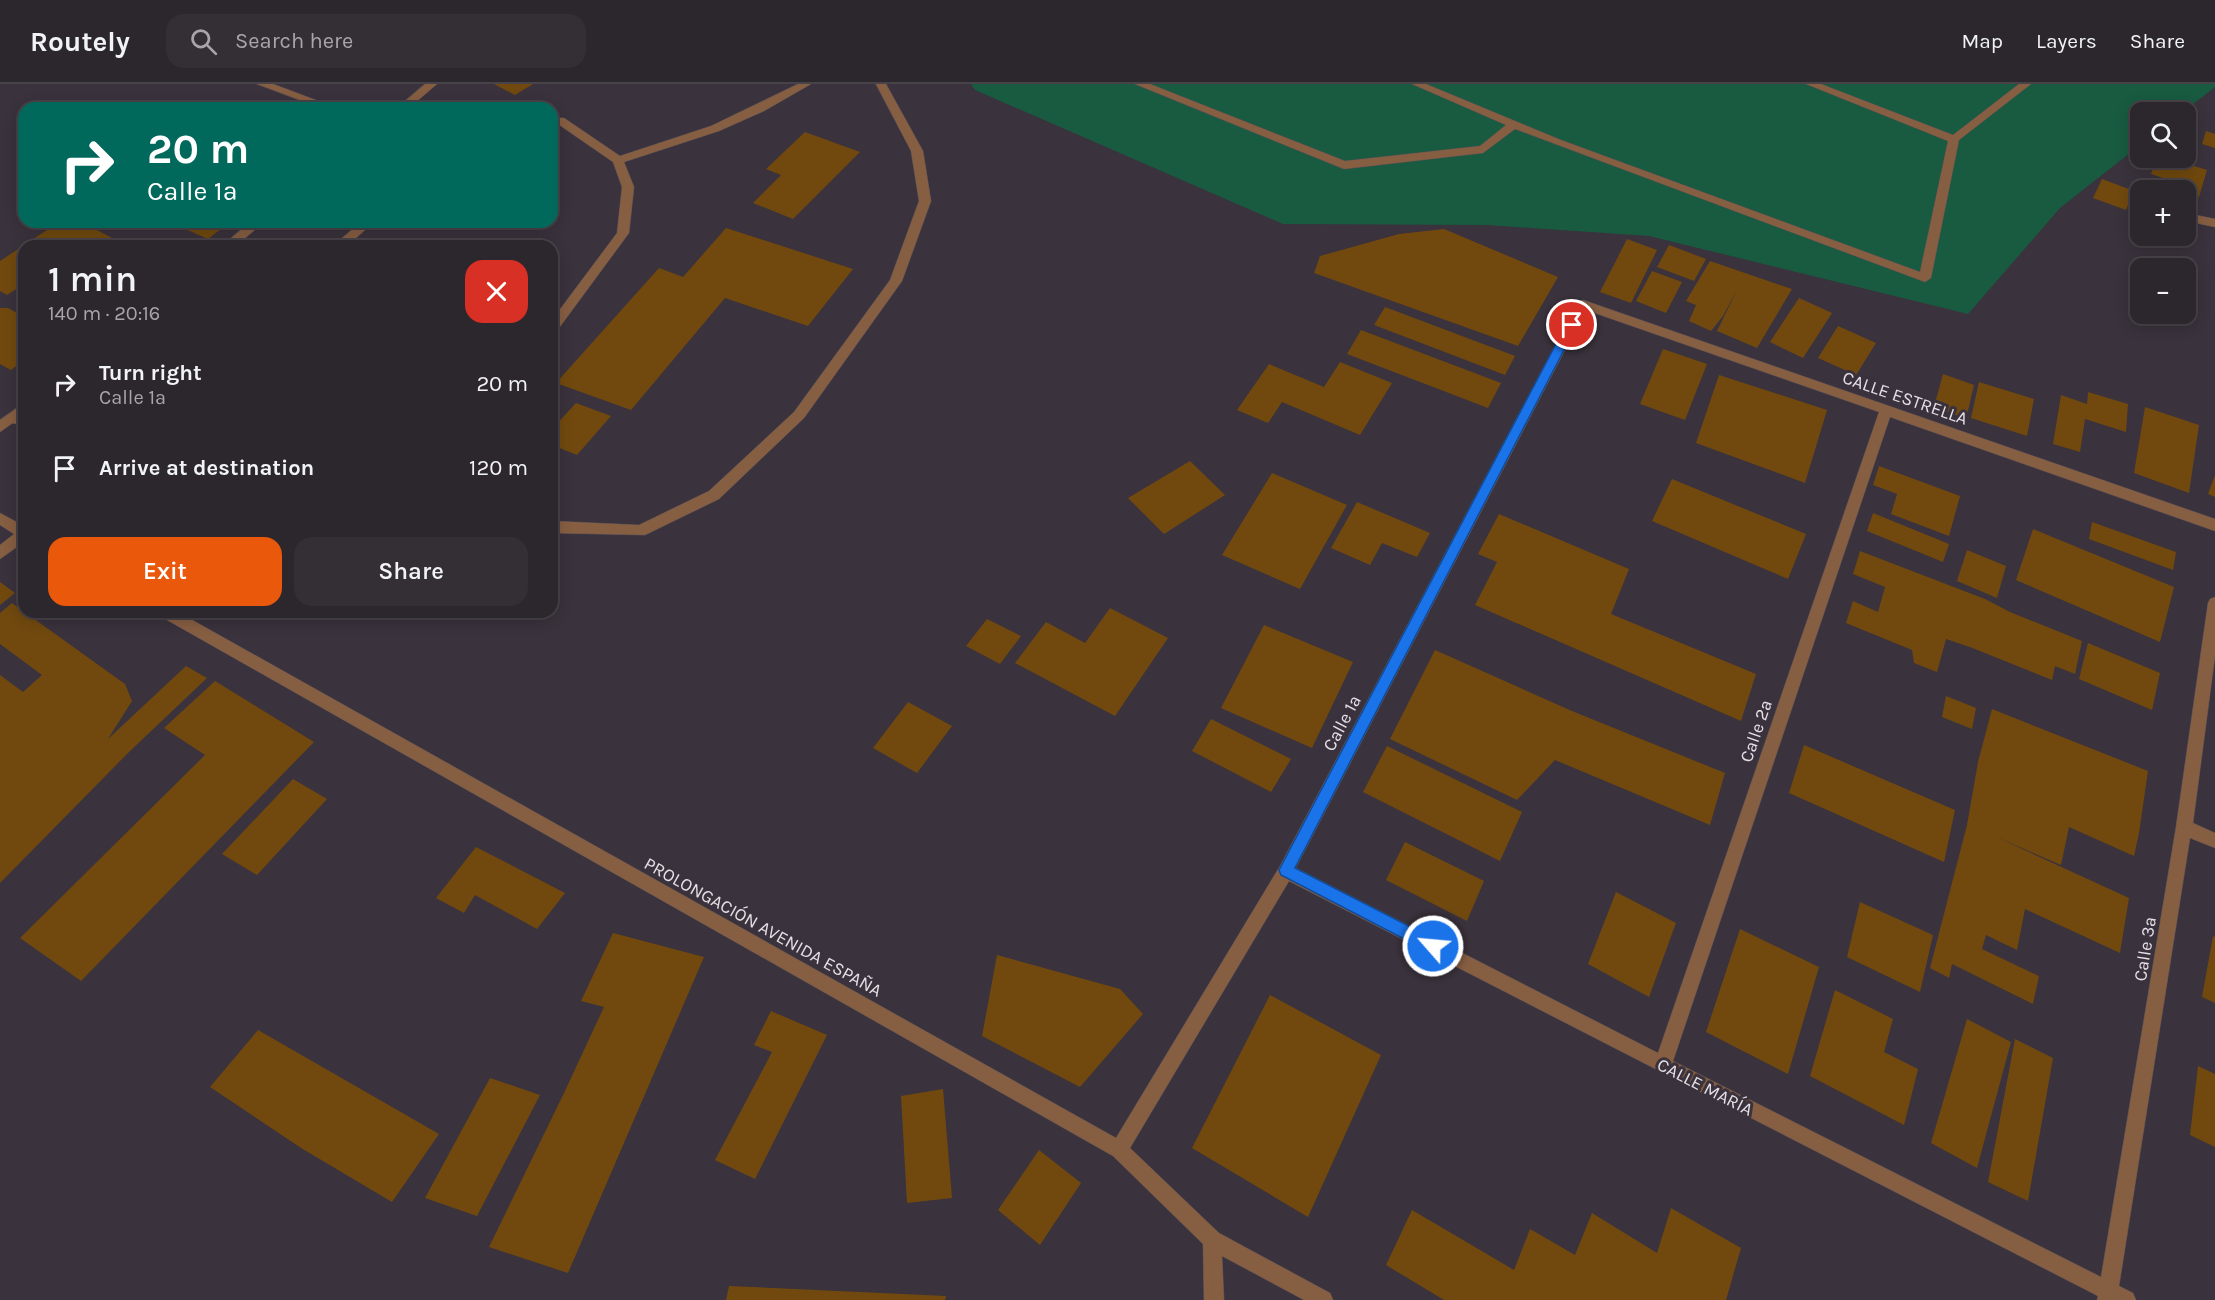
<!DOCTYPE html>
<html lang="en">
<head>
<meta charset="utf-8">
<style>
  :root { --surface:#2c262d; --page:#342e35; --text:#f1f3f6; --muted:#a6a5aa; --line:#484349; --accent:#ea580c }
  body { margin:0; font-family:Karla,sans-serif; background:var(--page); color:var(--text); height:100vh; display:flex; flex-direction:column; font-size:22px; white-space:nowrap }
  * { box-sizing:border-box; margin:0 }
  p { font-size:20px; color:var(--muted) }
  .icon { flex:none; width:33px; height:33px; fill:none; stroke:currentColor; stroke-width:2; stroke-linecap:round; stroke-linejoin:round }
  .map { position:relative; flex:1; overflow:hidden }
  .drawer { position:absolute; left:18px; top:156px; width:540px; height:378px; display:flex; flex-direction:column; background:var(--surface); border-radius:18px; box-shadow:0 3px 15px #0003,0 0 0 2px var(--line) }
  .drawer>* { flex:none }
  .banner { position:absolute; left:18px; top:18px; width:540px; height:126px; border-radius:18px; box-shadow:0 3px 15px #0003,0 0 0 2px var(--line); background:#00695c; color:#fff; overflow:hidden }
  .fabs { position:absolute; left:2130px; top:18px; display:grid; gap:12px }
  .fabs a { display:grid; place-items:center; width:66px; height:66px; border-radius:12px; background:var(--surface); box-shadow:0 3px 15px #0003,0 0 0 2px var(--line); font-size:30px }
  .pin { position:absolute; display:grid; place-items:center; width:51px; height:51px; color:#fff; margin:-26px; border:3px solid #fff; border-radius:50%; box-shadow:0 2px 6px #0007 }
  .me { position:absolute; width:66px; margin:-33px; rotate:297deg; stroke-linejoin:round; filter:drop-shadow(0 0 4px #0008) }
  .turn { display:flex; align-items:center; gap:21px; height:126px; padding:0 30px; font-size:27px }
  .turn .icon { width:78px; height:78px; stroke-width:2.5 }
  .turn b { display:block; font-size:42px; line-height:51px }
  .round { display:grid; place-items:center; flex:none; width:63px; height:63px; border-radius:18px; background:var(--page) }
  .headline { display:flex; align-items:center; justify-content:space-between; height:102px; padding:0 30px }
  h1 { font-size:36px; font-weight:600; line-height:45px }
  .primary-button { display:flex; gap:12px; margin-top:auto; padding:12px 30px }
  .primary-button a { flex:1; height:69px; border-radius:18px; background:var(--accent); color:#fff; font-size:24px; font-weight:600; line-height:69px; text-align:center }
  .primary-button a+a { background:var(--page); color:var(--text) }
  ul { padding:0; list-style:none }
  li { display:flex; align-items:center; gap:18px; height:84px; padding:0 30px }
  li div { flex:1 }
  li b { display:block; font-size:22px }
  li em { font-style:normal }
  header { display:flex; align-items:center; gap:36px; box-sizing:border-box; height:84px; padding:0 30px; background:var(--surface); border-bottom:2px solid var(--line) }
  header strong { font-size:28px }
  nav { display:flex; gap:33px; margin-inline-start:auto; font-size:21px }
  .search { width:420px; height:54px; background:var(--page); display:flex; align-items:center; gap:15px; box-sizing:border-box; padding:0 21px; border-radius:18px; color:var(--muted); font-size:22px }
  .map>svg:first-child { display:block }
  .green { fill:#185b41 }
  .building { fill:#71490f }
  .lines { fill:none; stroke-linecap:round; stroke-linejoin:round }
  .service-casing { stroke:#554e57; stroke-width:1 }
  .minor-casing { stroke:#554e57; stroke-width:1 }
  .service { fill:#865e42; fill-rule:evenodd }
  .minor { fill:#865e42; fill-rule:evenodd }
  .route { fill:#1a73e8; stroke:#114b97; stroke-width:1.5 }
  .labels { text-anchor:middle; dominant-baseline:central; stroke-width:6; stroke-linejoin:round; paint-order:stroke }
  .street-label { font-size:18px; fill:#e5dfe6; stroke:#3a323c }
</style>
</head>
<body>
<header>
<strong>Routely</strong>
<div class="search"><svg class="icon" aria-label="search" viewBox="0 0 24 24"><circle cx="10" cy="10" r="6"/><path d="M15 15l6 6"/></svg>Search here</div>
<nav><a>Map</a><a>Layers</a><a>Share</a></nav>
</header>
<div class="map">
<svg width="2215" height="1216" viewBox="0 0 2215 1216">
  <rect width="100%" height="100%" fill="#3a323c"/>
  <path class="green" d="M 971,0 L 2215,0 L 2215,3 L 2183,28 L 2140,28 L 2140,61 L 2060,124 L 1968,230 L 1649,152 L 1487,141 L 1283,140 L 975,6 Z"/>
  <path class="building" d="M 494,0 L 533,0 L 515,11 Z
    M 2206,47 L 2215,50 L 2215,64 L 2202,60 Z
    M 805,48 L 860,68 L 793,135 L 753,119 L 781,91 L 766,85 Z
    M 2157,74 L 2168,74 L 2207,86 L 2199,113 L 2186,109 L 2186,106 L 2167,103 L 2169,96 L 2151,90 Z
    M 2102,95 L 2134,107 L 2126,126 L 2093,114 Z
    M 59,138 L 82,138 L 127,162 L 24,162 L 24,200 L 7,211 L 0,207 L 0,177 Z
    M 169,138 L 230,138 L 208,155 Z
    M 726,144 L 853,185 L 808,242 L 725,214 L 631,326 L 556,299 L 659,184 L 683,193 Z
    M 1444,145 L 1558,193 L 1518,262 L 1314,189 L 1320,172 L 1399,150 Z
    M 1627,155 L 1657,166 L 1631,219 L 1600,208 Z
    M 1669,161 L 1706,175 L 1694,197 L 1657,183 Z
    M 1710,177 L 1792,205 L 1757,264 L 1717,247 L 1737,206 L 1723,232 L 1711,247 L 1689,237 L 1696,221 L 1686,217 Z
    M 1652,187 L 1682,198 L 1666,229 L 1636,217 Z
    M 1799,214 L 1832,229 L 1803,274 L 1770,258 Z
    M 1385,223 L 1515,272 L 1505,291 L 1374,241 Z
    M 0,224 L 8,224 L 24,233 L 24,276 L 11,286 L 0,280 Z
    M 1838,242 L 1876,259 L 1856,291 L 1818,274 Z
    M 1361,246 L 1501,299 L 1488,324 L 1347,270 Z
    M 1663,265 L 1707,280 L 1685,336 L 1640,320 Z
    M 1340,278 L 1392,299 L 1360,351 L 1282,318 L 1268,339 L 1237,326 L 1269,280 L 1324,303 Z
    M 1943,290 L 1974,301 L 1966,335 L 1934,323 Z
    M 1719,291 L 1827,326 L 1805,399 L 1696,359 Z
    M 1979,298 L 2034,315 L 2027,352 L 1971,334 Z
    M 2088,308 L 2128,320 L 2126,348 L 2085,335 L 2080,368 L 2053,360 L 2061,311 L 2087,320 Z
    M 576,319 L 611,332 L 577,371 L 552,361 L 552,345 Z
    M 2145,323 L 2199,341 L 2189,409 L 2134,389 Z
    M 1190,377 L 1225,411 L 1164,450 L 1128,414 Z
    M 1879,382 L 1960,412 L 1949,452 L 1891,430 L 1897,410 L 1873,401 Z
    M 1272,389 L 1347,421 L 1300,505 L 1222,471 Z
    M 2215,391 L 2215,413 L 2208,410 Z
    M 1672,395 L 1806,450 L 1788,495 L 1652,437 Z
    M 1357,418 L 1430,449 L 1417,473 L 1382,459 L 1370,481 L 1331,464 Z
    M 1873,429 L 1949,460 L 1943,478 L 1867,447 Z
    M 1499,430 L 1629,485 L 1611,530 L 1756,590 L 1741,637 L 1475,521 L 1497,478 L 1478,470 Z
    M 2092,438 L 2176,468 L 2173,486 L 2089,455 Z
    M 2033,445 L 2174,503 L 2160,558 L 2016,496 Z
    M 1967,466 L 2006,482 L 1997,514 L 1957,497 Z
    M 1860,467 L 1985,515 L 2010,528 L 2082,557 L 2075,590 L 2055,582 L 2052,596 L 1970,563 L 1946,555 L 1937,588 L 1914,579 L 1912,566 L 1846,539 L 1853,517 L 1878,528 L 1885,503 L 1853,490 Z
    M 0,498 L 15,509 L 0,521 Z
    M 12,519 L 125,600 L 132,617 L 108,655 L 186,582 L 207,594 L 128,669 L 0,799 L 0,591 L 23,608 L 42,591 L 0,560 L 0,529 Z
    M 1110,524 L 1168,554 L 1115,632 L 1015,579 L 1046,538 L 1085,559 Z
    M 987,535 L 1021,552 L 1000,580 L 966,562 Z
    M 1264,541 L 1353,578 L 1312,664 L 1221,624 Z
    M 2088,559 L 2160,589 L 2152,626 L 2079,595 Z
    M 1435,566 L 1572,627 L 1725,689 L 1710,741 L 1555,676 L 1517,716 L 1390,655 Z
    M 215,597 L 314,658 L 81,897 L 20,854 L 205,671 L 164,644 Z
    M 1946,612 L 1976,624 L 1972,645 L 1942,633 Z
    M 908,618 L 952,642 L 917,689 L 873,664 Z
    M 1992,625 L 2148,687 L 2139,749 L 2134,772 L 2069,743 L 2061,781 L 1994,752 L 2129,814 L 2120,869 L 2025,825 L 2017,866 L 1986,851 L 1982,865 L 2039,892 L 2033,920 L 1952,880 L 1949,894 L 1930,884 L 1967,741 L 1978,678 Z
    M 1211,635 L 1291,675 L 1271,708 L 1192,667 Z
    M 1804,661 L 1955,726 L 1944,778 L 1789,709 Z
    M 1387,662 L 1522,728 L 1500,777 L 1363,708 Z
    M 293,695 L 327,715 L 257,791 L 222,770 Z
    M 1405,758 L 1484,797 L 1467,837 L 1386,796 Z
    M 476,763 L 565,809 L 537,845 L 475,811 L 464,829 L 436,814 Z
    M 1616,808 L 1676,839 L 1649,913 L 1588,880 Z
    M 1860,818 L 1933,851 L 1920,908 L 1847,873 Z
    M 1740,845 L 1819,883 L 1788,990 L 1706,948 Z
    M 613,849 L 704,873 L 568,1189 L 489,1163 L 564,1009 L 604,923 L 581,917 Z
    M 2213,852 L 2215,853 L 2215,919 L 2202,913 Z
    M 997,871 L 1120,905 L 1143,930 L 1080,1003 L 982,952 Z
    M 1835,906 L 1893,935 L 1884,968 L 1918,985 L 1904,1041 L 1810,992 Z
    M 1270,911 L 1381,971 L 1308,1133 L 1192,1064 Z
    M 771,927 L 827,951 L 755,1095 L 715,1076 L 772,968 L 754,961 Z
    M 1967,935 L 2011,958 L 1977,1084 L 1931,1059 Z
    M 258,946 L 439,1050 L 392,1118 L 301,1064 L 210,1003 Z
    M 2015,955 L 2053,974 L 2028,1117 L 1988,1098 Z
    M 2198,982 L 2215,990 L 2215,1063 L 2190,1051 Z
    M 490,994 L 540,1011 L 477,1132 L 425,1114 Z
    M 943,1005 L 952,1114 L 907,1119 L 901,1012 Z
    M 1039,1066 L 1081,1099 L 1040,1161 L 998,1126 Z
    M 1671,1124 L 1741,1164 L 1726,1216 L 1444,1216 L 1386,1181 L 1412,1126 L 1514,1186 L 1530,1145 L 1575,1171 L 1592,1129 L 1657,1169 Z
    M 729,1202 L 946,1212 L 945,1216 L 726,1216 Z"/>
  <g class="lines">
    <defs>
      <path id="service" d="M 798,0 L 811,0 L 764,27 L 719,47 L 624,78 L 634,103 L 629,149 L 556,248 L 552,249 L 552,236 L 617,149 L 622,103 L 613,78 L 558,40 L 552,40 L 552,34 L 564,34 L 620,72 L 711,42 Z
        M 876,0 L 886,0 L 923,67 L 931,117 L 902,197 L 804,334 L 719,415 L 645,451 L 552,449 L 552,437 L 639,441 L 709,407 L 794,328 L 890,196 L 919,117 L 911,67 Z
        M 1135,0 L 1150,0 L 1345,77 L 1480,62 L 1506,41 L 1412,0 L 1426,0 L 1561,56 L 1920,188 L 1948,57 L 1806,0 L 1821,0 L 1953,51 L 2019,0 L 2031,0 L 1959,56 L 1931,194 L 1925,198 L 1515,45 L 1483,69 L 1344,85 Z
        M 361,138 L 374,138 L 347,162 L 333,162 Z
        M 10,330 L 24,331 L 24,341 L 5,338 L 3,335 Z"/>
      <path id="minor" d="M 257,0 L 273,0 L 337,24 L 321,24 Z
        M 425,0 L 437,0 L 409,24 L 397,24 Z
        M 2186,129 L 2215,135 L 2215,143 L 2186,137 Z
        M 250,138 L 264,138 L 236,162 L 222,162 Z
        M 1583,216 L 2215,435 L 2215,447 L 1890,333 L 1673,977 L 2101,1193 L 2176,743 L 2208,519 L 2210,515 L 2215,513 L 2215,572 L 2193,739 L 2215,749 L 2215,764 L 2190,754 L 2119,1202 L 2133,1209 L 2136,1216 L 2097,1216 L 2098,1212 L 1289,797 L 1130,1064 L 1219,1149 L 1330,1209 L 1333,1216 L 1304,1216 L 1222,1172 L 1224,1216 L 1204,1216 L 1203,1160 L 1113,1072 L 160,532 L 158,528 L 178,528 L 1116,1054 L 1280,782 L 1577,220 ZM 1586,226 L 1879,328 L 1658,969 L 1296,784 Z
        M 24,319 L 24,331 L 0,348 L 0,336 Z
        M 0,429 L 24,442 L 24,458 L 0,475 L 0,461 L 14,450 L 0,441 Z"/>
    </defs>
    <use href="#service" class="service-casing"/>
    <use href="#minor" class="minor-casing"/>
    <use href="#service" class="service"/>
    <use href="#minor" class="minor"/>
  </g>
  <path class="route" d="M 1572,237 L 1577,241 L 1295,784 L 1438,857 L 1440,862 L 1438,868 L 1433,870 L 1281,791 L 1279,786 L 1566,241 Z"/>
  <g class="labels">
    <g class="street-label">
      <text transform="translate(1905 314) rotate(19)">CALLE ESTRELLA</text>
      <text transform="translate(1342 639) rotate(-62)">Calle 1ª</text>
      <text transform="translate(1756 647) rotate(-71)">Calle 2ª</text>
      <text transform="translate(763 843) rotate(29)">PROLONGACIÓN AVENIDA ESPAÑA</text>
      <text transform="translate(2145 865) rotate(-81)">Calle 3ª</text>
      <text transform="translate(1705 1003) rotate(27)">CALLE MARÍA</text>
    </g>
  </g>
</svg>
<div class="fabs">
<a><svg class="icon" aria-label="search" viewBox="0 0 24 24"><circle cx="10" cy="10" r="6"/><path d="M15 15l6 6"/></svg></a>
<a>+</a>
<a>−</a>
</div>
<div class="pin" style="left:1572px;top:241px;background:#d93025"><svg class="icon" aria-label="arrive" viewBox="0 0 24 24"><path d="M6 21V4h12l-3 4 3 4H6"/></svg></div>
<svg class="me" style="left:1433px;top:862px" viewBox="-20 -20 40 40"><circle r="17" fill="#1a73e8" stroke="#fff" stroke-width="3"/><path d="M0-11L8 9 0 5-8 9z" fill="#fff"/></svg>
<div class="banner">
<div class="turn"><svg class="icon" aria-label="right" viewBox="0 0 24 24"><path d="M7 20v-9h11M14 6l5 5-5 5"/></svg><div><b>20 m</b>Calle 1ª</div></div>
</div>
<section class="drawer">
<div class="headline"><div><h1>1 min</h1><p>140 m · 20:16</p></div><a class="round" style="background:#d93025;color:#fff"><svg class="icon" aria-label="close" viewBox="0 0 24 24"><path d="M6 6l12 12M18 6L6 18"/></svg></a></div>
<ul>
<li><svg class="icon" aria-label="right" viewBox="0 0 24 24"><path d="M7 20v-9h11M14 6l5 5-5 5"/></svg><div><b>Turn right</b><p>Calle 1ª</p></div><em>20 m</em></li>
<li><svg class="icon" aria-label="arrive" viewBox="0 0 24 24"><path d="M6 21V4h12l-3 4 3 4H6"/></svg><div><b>Arrive at destination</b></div><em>120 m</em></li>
</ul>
<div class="primary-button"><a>Exit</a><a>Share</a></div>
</section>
</div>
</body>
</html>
